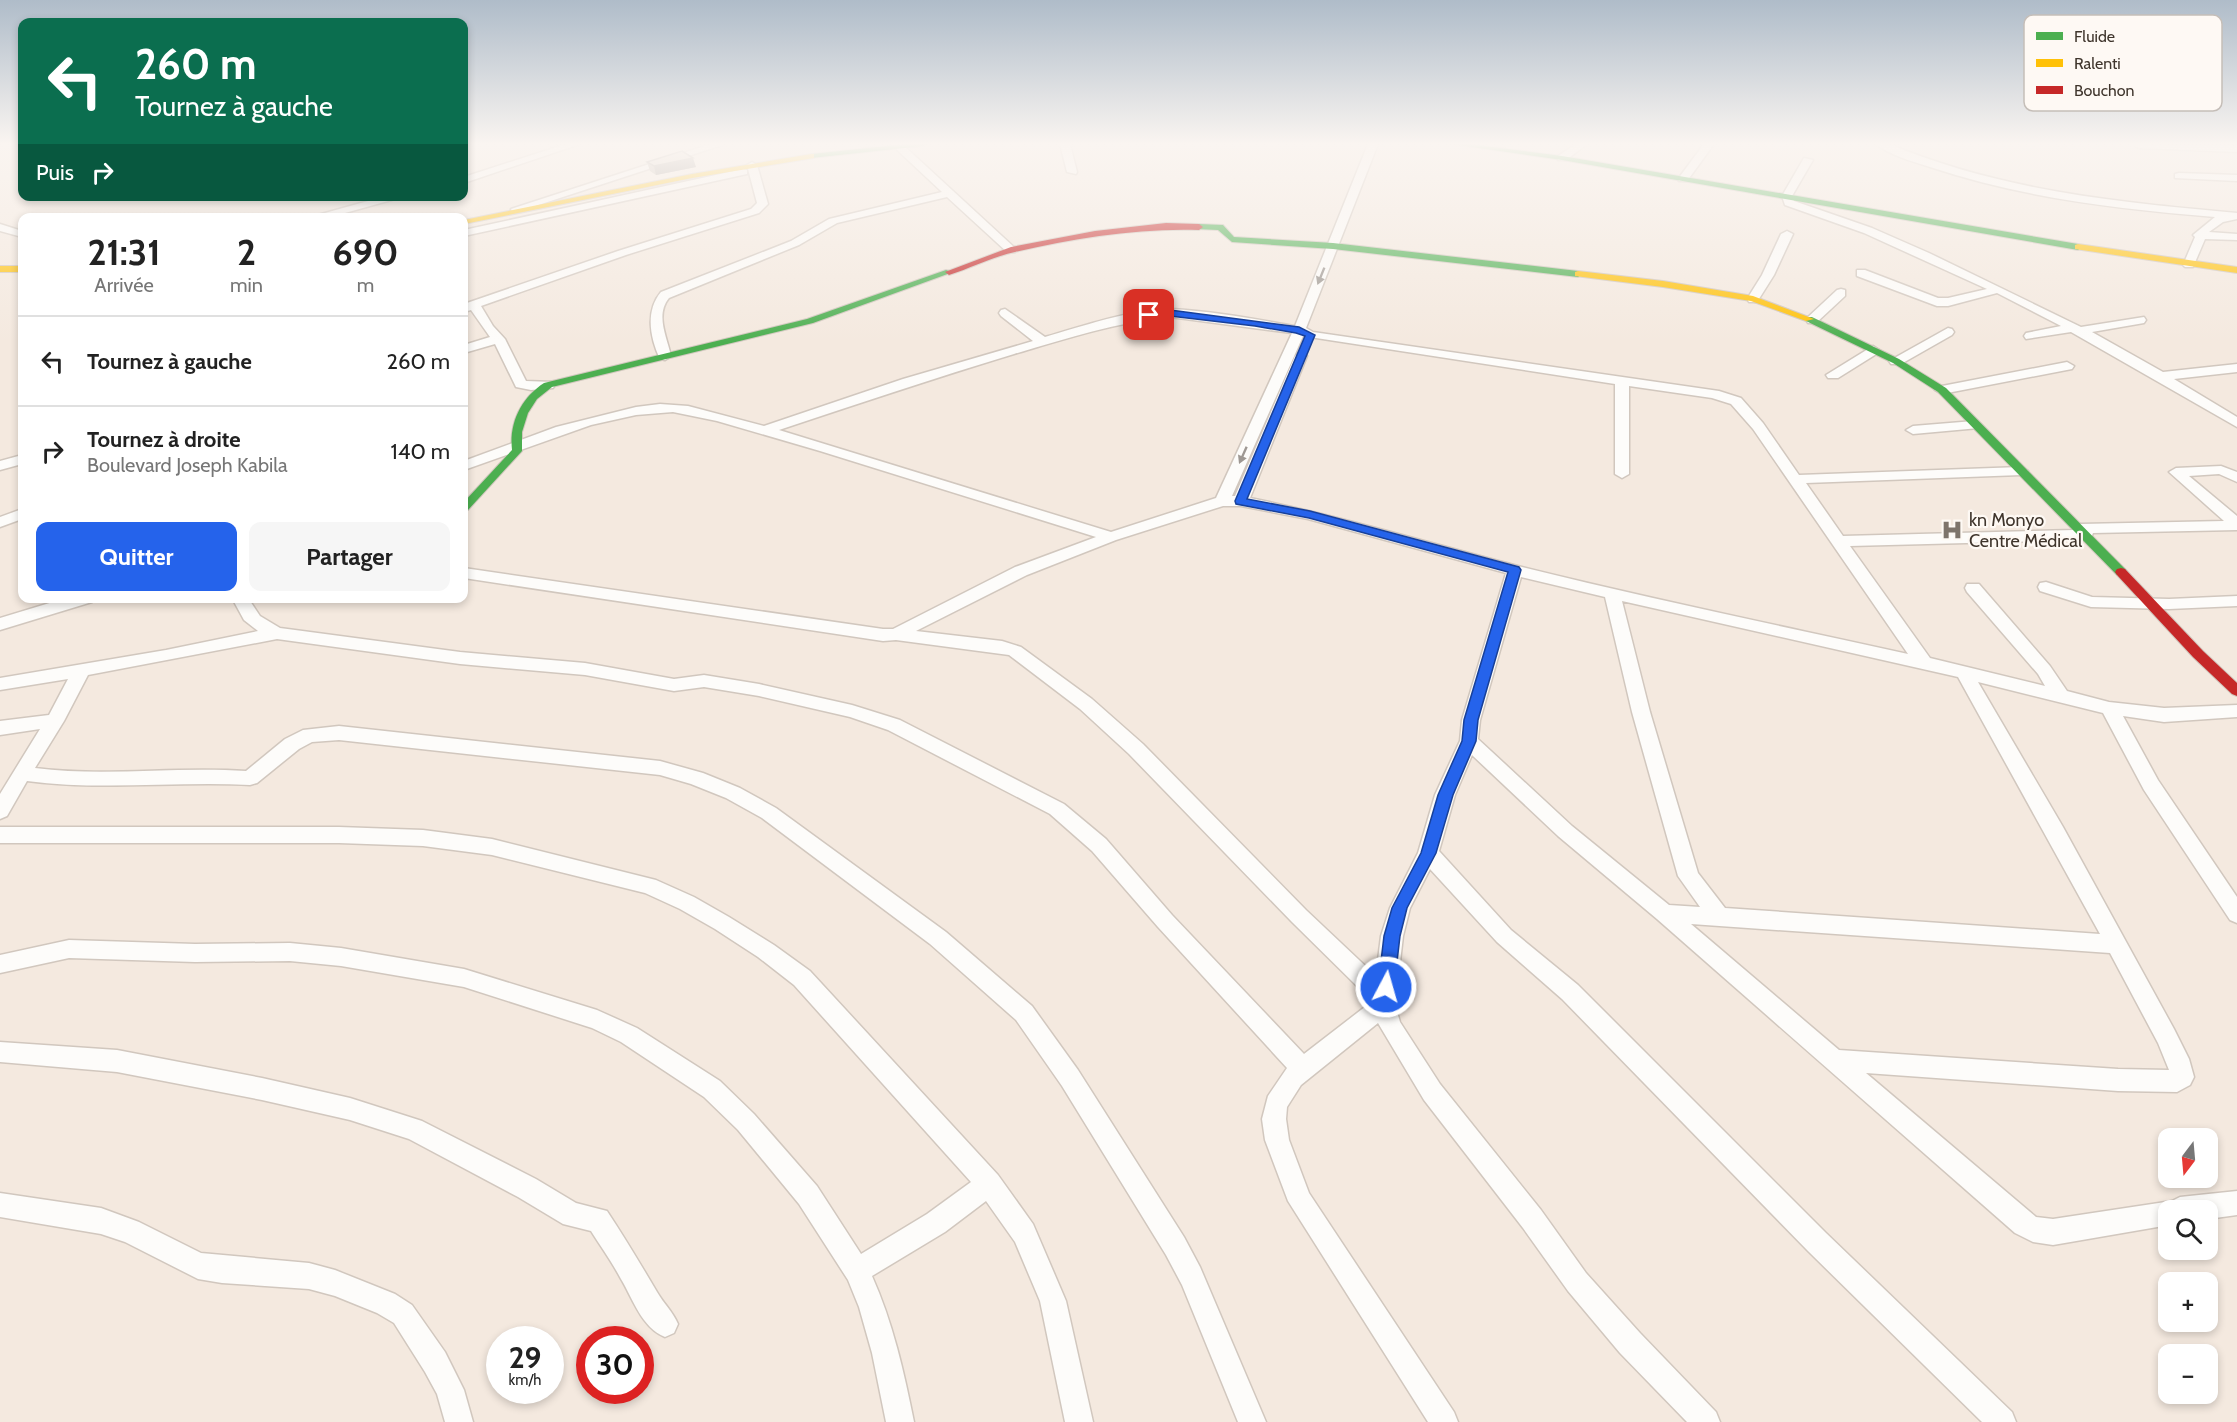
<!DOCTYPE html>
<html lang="fr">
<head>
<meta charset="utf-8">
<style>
  :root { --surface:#fff; --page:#f6f6f6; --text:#222; --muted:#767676; --line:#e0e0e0; --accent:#2563eb }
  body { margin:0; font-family:Cabin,sans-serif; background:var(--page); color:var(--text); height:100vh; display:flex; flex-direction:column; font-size:22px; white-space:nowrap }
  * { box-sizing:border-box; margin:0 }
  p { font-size:20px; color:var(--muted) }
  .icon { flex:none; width:33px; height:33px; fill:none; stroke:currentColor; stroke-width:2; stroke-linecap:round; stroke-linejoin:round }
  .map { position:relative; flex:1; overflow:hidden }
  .panel { position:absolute; left:18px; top:213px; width:450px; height:390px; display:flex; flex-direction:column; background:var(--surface); border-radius:12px; box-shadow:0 3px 9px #0003 }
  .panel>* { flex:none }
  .banner { position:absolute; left:18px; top:18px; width:450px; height:183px; border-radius:12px; box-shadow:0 3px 9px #0003; background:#0b6e4f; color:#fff; overflow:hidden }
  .needle { width:39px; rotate:196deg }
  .controls { position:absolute; left:2158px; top:1128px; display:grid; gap:12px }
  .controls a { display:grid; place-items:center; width:60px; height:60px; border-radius:12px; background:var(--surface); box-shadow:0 3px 9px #0003; font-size:30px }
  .speed { position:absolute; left:486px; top:1326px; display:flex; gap:12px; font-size:30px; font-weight:700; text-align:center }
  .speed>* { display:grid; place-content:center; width:78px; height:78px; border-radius:50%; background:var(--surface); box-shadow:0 3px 9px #0003; line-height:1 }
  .speed small { font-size:15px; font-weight:400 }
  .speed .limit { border:9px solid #d22; background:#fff; color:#111 }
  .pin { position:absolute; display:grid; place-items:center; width:51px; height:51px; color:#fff; margin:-26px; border-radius:12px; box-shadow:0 3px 9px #0006 }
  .me { position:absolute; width:66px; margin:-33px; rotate:6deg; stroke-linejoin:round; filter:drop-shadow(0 0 4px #0008) }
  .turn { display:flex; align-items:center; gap:21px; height:126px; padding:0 18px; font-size:27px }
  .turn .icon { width:78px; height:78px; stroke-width:2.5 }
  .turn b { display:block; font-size:42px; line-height:51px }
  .then { display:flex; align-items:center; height:57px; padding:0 18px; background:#0003; gap:12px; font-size:22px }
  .eta { display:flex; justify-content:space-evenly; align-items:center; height:102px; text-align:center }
  .eta b { font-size:36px; font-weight:800; line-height:42px }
  .primary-button { display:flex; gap:12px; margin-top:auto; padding:12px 18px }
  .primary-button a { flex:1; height:69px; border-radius:12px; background:var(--accent); color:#fff; font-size:24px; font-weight:800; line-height:69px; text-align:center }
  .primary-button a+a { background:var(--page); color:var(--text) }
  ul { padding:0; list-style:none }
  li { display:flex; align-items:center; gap:18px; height:90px; padding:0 18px; border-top:2px solid var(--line) }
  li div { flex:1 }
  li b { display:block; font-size:22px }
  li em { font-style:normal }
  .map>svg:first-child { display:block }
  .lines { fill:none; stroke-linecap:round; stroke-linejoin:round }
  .street-casing { stroke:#d1c7be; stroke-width:3 }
  .fast-casing { stroke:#d1c7be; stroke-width:2 }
  .slow-casing { stroke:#d1c7be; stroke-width:2 }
  .jam-casing { stroke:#d1c7be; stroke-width:2 }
  .street { fill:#fdfcfa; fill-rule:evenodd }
  .fast { fill:#4caf50; fill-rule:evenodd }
  .slow { fill:#ffc107; fill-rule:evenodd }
  .jam { fill:#c62828; fill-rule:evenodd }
  .wall { fill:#bab1a9 }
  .shaded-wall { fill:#97908a }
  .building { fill:#d8cec5; stroke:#97908a; stroke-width:1.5 }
  .oneway { fill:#9e9893 }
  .route { fill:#2563eb; stroke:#184099; stroke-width:1.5 }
  .labels { text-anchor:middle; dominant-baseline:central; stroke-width:4.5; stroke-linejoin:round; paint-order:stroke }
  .poi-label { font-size:18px; fill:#3f352c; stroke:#fef9f4; text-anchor:start }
  .key { fill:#fef9f4; stroke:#c5beb8; stroke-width:1.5 }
  .key-label { font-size:16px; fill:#3f352c }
</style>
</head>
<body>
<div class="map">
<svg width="2237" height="1422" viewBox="0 0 2237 1422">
  <rect width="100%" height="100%" fill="#f4e9df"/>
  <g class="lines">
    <defs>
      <path id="street" d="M 566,144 L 580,144 L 464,183 L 464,177 Z
        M 711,144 L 725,144 L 520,211 L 512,211 L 511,209 Z
        M 894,144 L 902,144 L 1015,248 L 1015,252 L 1007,252 L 947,197 L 837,223 L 799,245 L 669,298 C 655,315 667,337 671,356 L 665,360 L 660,359 C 650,338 645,311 661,292 L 791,241 L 829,219 L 942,192 L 894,147 Z
        M 1060,144 L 1070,144 L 1077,172 L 1076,174 L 1067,172 Z
        M 1368,144 L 1378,144 L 1306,328 L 1313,332 L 1719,391 L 1741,398 L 1763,423 L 1799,475 L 2021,467 L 2028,471 L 2021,475 L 1806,483 L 1843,536 L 2074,530 L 2076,526 L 2081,524 L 2224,521 L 2169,472 L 2176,468 L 2221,466 L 2237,472 L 2237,482 L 2219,474 L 2189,476 L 2237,516 L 2237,530 L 2093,533 L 2091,538 L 2086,540 L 1850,546 L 1930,658 L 2045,686 L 2038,674 L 1967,592 L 1965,588 L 1967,584 L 1979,584 L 2050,666 L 2067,691 L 2109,702 L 2164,708 L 2237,705 L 2237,717 L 2164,722 L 2123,716 L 2158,780 L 2237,897 L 2237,923 L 2230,920 L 2144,790 L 2103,713 L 1978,682 L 2063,827 L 2174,1029 L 2189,1059 L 2194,1077 L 2190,1085 L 2177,1092 L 2118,1091 L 1866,1073 L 2036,1217 L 2053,1219 L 2172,1201 L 2180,1197 L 2237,1191 L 2237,1215 L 2208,1219 L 2208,1210 L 2169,1210 L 2169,1225 L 2053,1245 L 2033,1242 L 2015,1233 L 1657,919 L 1558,836 L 1472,755 L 1455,795 L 1439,851 L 1511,930 L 1578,985 L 1826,1233 L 2012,1412 L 2016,1422 L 1982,1422 L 1808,1251 L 1562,999 L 1497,942 L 1430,869 L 1410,908 L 1403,936 L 1395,1005 L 1400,1022 L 1440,1084 L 1541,1210 L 1586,1273 L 1640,1333 L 1716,1412 L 1720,1422 L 1687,1422 L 1620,1353 L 1568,1291 L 1523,1228 L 1424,1100 L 1378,1023 L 1301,1085 L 1287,1107 L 1286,1119 L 1289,1140 L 1309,1193 L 1454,1412 L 1458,1422 L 1428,1422 L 1288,1201 L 1265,1140 L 1262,1119 L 1268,1096 L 1287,1068 L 1158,927 L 1092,851 L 1050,814 L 888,730 L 850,717 L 759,696 L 704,687 L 674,691 L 585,675 L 460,664 L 277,639 L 88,675 L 64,721 L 35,768 C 105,777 176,766 246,771 L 285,739 L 303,730 L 339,726 L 660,761 L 703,773 L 740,788 L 776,808 L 946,932 L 1032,1006 L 1078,1070 L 1184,1237 L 1200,1267 L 1266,1422 L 1238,1422 L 1182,1285 L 1166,1255 L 1062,1086 L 1016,1020 L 930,944 L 762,818 L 726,798 L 691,784 L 660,775 L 339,740 L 312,742 L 299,749 L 257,783 L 250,785 C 176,781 101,791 27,781 L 7,816 L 0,819 L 0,794 L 40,729 L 0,735 L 0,721 L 49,715 L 68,679 L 0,690 L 0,678 L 166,650 L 258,631 L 244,620 L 232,598 L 248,598 L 260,616 L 280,628 L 460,652 L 585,663 L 674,679 L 704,675 L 759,684 L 852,705 L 900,720 L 1064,804 L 1106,839 L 1172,915 L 1304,1054 L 1370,1003 L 1364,993 L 1292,922 L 1129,754 L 1080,709 L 1009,655 L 896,640 L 883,641 L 464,578 L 464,568 L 883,629 L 893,629 L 1015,567 L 1096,537 L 820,451 L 717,421 L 673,412 L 636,415 L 591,425 L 464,470 L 464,461 L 556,427 L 636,407 L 660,404 L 688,406 L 764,426 L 903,379 L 1033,341 L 1001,316 L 999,313 L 1001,310 L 1005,309 L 1045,337 C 1079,327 1136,308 1171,309 C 1212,311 1254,319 1295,326 ZM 1170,317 L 1292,333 L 1216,498 L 1111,532 L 779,430 C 857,404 935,378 1014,354 C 1065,339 1117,322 1170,317 ZM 1303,336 L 1615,384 L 1615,474 L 1622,478 L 1629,474 L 1629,386 L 1712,398 L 1731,404 L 1753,429 L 1908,654 C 1777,625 1645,598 1514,565 C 1426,542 1339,516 1250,498 L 1307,356 L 1301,352 L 1295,356 L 1235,496 L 1232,496 ZM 1223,506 L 1241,506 L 1308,519 L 1506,573 L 1462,720 L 1460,741 L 1435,795 L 1418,853 L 1390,908 L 1381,936 L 1376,976 L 1306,910 L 1143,744 L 1092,699 L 1021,647 L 1002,641 L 916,631 L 1027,575 L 1116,540 ZM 1521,577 L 1605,597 L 1632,712 L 1678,876 L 1700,907 L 1669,905 L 1572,826 L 1478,739 L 1480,720 ZM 1622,601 L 1958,677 L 2100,934 L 1725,908 L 1698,873 L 1650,712 ZM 1691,924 L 2110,953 L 2158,1043 L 2169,1070 L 2118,1069 L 1839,1050 Z
        M 1576,144 L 1587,144 L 1566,160 L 1558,160 L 1558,156 Z
        M 1704,144 L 1714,144 L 1687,181 L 1679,181 L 1678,179 Z
        M 1876,144 L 1889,144 C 2002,191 2116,202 2237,213 L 2237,219 L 2223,222 L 2209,232 L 2237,234 L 2237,240 L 2205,239 L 2193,267 L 2185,267 L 2183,265 L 2195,237 L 2193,235 L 2215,217 C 2118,209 2023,198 1930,167 C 1914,162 1889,155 1876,144 Z
        M 2136,144 L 2237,146 L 2237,152 L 2140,148 L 2136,147 Z
        M 1804,158 L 1813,160 L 1792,196 L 1794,201 L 1872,228 L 1929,253 L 2081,327 L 2144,317 L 2146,320 L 2144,323 L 2092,332 L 2163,372 L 2237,364 L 2237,372 L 2174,379 L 2237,417 L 2237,427 L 2071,332 L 2026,339 L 2024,336 L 2026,333 L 2061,326 L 1997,293 L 1948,306 L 1937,306 L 1857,276 L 1857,270 L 1865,270 L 1938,298 L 1948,298 L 1987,289 L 1864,233 L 1785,205 L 1782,196 Z
        M 752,162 L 757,165 L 768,204 L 759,213 L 626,255 L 481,306 L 493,326 L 505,339 L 526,381 L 553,382 L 555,385 L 553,388 L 531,390 L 516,387 L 495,344 L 464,353 L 464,345 L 490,337 L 471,310 L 464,312 L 464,304 L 618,251 L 751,209 L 757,203 L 747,165 Z
        M 743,169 L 747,170 L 747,174 L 464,236 L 464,230 Z
        M 2179,173 L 2237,175 L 2237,181 L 2175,178 L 2175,174 Z
        M 386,196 L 406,196 L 327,218 L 307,218 Z
        M 0,224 L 22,231 L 22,237 L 0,231 Z
        M 1787,231 L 1793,234 L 1774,275 L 1757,302 L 1749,302 L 1747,299 L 1762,275 L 1781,234 Z
        M 1841,289 L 1845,290 L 1845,296 L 1816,323 L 1808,323 L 1806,320 L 1808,317 L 1837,290 Z
        M 1948,328 L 1952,329 L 1954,332 L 1952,335 L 1901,364 L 1891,364 L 1889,361 Z
        M 1873,346 L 1879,350 L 1878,353 L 1838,378 L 1828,378 L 1826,375 Z
        M 2067,362 L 2074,366 L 2072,369 L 1942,394 L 1935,390 L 1942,386 Z
        M 1974,421 L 1981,425 L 1979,428 L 1913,434 L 1906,430 L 1913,426 Z
        M 22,455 L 22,464 L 0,470 L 0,461 Z
        M 22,509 L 22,519 L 0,527 L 0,517 Z
        M 2046,582 L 2092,597 L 2169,599 L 2237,596 L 2237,606 L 2169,609 L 2091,607 L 2040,591 L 2038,587 L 2040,583 Z
        M 66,598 L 94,598 L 92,602 L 0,630 L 0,618 Z
        M 0,827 L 339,827 L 423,830 L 492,839 L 656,880 L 694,897 L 729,917 L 774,945 L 810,971 L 998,1175 L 1033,1224 L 1066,1301 L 1093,1422 L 1065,1422 L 1040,1301 L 1015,1242 L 986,1201 L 945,1232 L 872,1276 C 893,1323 904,1372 914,1422 L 886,1422 L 872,1353 L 859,1307 L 848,1280 L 799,1204 L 738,1130 L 704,1097 L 621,1042 L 592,1028 L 464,987 L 341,966 L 290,961 L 195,962 L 69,958 L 0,973 L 0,955 L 69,940 L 195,944 L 290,943 L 341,948 L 464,969 L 597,1010 L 637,1028 L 720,1081 L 754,1114 L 817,1186 L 861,1254 L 927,1214 L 971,1182 L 794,985 L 758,957 L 715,929 L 680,909 L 645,893 L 492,855 L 423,846 L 339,843 L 0,843 Z
        M 0,1042 L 117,1050 L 262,1078 L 350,1098 L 422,1121 L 536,1179 L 576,1203 L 607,1211 C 625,1238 641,1265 657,1292 C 664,1304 673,1312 678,1324 L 674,1333 L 665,1337 C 642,1328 633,1299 621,1279 C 612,1262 601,1247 591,1231 L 563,1224 L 518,1197 L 409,1139 L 350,1120 L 262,1100 L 117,1072 L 0,1062 Z
        M 0,1193 L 101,1208 L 139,1222 L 201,1253 L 309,1263 L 335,1270 L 395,1294 L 412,1305 L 445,1352 L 464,1390 L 473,1422 L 445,1422 L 437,1394 L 425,1372 L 394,1323 L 377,1313 L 335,1296 L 309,1289 L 222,1283 L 198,1279 L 125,1242 L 101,1234 L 0,1217 Z"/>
      <path id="fast" d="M 906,144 L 927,144 L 923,146 L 811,158 L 807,156 L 811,154 Z
        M 1451,144 L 1469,144 L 1562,156 L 2078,244 L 2082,247 L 2078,250 L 1562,160 Z
        M 1199,224 L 1223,225 L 1234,237 L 1333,243 L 1578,271 L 1582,274 L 1578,277 L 1333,249 L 1232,242 L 1218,230 L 1196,229 L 1196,225 Z
        M 946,270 L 953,272 L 813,323 L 552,387 L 537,399 L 528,413 L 522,432 L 522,451 L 468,510 L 464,511 L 464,502 L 512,450 C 509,423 521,398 544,383 L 807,319 Z
        M 1806,317 L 1812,317 L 1899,359 L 1946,388 L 2125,569 L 2127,572 L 2125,575 L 2117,575 L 1938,392 L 1893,363 L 1806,321 Z"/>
      <path id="slow" d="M 811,154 L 814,154 L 814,158 L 692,178 L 464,224 L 464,220 L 692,174 Z
        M 2078,244 L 2237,267 L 2237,273 L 2075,249 L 2075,245 Z
        M 0,266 L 22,266 L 22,272 L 0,272 Z
        M 1578,271 L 1663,281 L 1753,296 L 1814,319 L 1806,321 L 1751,301 L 1663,287 L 1575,276 L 1575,272 Z"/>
      <path id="jam" d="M 1166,223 L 1199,224 L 1203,227 L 1199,230 C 1138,228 1075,238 1015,252 C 992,257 971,268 949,275 L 945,272 L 1011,247 L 1095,231 Z
        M 2121,568 L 2125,569 L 2203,651 L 2237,683 L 2237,696 L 2232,694 L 2193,657 L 2117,575 L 2115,572 L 2117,569 Z"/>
    </defs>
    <use href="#street" class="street-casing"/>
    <use href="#fast" class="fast-casing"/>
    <use href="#slow" class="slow-casing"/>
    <use href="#jam" class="jam-casing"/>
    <use href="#street" class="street"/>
    <use href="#fast" class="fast"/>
    <use href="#slow" class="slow"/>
    <use href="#jam" class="jam"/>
  </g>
  <path class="wall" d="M 647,162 L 696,167 L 656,175 L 650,171 Z"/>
  <path class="shaded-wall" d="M 693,158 L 696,167 L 656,175 L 654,166 Z"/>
  <path class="building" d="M 682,151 L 693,158 L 654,166 L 647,162 Z"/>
  <defs><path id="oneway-solid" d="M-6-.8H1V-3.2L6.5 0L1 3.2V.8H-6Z" transform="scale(1.5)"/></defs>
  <g class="oneway">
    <use href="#oneway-solid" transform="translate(1321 276) rotate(112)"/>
    <use href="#oneway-solid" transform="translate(1243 455) rotate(114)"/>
  </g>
  <linearGradient id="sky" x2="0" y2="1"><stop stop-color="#afbcc9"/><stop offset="0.42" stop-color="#faf5f1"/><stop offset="1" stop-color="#faf5f1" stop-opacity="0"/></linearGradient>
  <rect width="2237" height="343" fill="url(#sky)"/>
  <path class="route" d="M 1170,310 L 1299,327 L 1315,335 L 1247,499 L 1310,511 L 1519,567 L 1521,570 L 1478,720 L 1476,741 L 1453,795 L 1436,853 L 1407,908 L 1400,936 L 1394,987 L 1392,992 L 1386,994 L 1380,992 L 1378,987 L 1384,936 L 1392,908 L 1421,853 L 1438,795 L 1462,741 L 1464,720 L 1508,572 L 1309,518 L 1236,504 L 1235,501 L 1305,336 L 1296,333 L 1255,326 L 1170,316 L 1149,318 L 1145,315 L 1149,312 Z"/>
  <defs>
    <symbol id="hospital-bare" viewBox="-9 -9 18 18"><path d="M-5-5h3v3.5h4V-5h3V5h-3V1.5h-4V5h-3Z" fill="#7e746b" stroke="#fef9f4" stroke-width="2.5" paint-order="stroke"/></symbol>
  </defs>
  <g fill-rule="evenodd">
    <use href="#hospital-bare" x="1937" y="515" width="30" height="30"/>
  </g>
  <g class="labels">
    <g class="poi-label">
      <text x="1969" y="520">kn Monyo<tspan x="1969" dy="21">Centre Médical</tspan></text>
    </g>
  </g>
  <rect x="2024" y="15" width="198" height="96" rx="9" class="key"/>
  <rect x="2036" y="32" width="27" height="8" fill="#4caf50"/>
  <rect x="2036" y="59" width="27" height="8" fill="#ffc107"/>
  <rect x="2036" y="86" width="27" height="8" fill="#c62828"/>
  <g class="key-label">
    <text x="2074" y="42">Fluide</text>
    <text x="2074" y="69">Ralenti</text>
    <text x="2074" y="96">Bouchon</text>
  </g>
</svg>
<div class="controls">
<a><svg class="needle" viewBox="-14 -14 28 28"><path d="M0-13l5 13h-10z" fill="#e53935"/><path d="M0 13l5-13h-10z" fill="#767676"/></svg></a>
<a><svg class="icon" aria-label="search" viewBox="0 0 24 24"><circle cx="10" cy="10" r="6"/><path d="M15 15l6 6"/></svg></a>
<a>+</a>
<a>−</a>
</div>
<div class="speed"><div>29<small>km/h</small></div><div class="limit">30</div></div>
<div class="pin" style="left:1149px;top:315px;background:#d93025"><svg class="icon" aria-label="arrive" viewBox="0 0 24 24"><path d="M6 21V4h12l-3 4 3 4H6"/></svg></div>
<svg class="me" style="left:1386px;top:987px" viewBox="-20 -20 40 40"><circle r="17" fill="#2563eb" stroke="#fff" stroke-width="3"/><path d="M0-11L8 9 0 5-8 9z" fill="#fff"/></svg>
<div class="banner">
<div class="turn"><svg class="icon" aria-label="left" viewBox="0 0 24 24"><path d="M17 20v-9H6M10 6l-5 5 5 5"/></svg><div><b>260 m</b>Tournez à gauche</div></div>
<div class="then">Puis<svg class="icon" aria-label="right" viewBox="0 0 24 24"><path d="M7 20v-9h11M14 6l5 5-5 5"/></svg></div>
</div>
<section class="panel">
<div class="eta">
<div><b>21:31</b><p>Arrivée</p></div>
<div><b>2</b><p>min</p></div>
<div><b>690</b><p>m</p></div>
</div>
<ul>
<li><svg class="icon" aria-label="left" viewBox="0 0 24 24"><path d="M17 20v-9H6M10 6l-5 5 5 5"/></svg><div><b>Tournez à gauche</b></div><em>260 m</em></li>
<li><svg class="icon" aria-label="right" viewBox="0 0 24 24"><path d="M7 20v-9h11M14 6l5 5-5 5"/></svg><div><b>Tournez à droite</b><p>Boulevard Joseph Kabila</p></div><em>140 m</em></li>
</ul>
<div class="primary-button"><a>Quitter</a><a>Partager</a></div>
</section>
</div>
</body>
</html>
